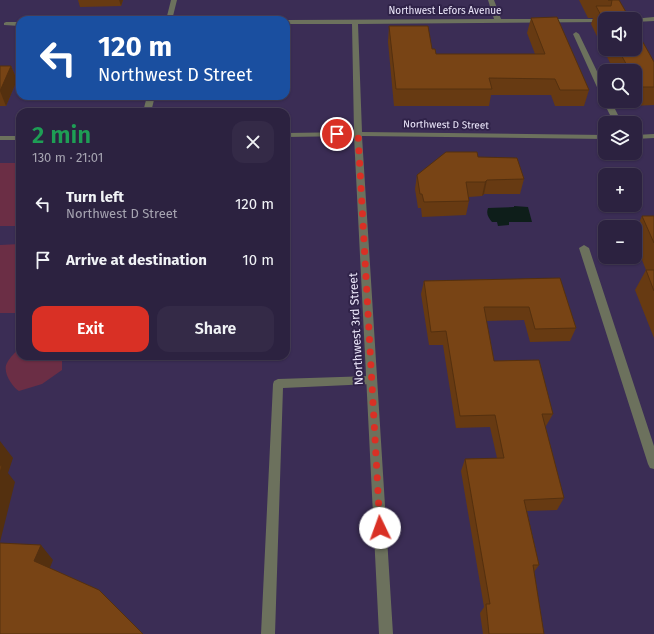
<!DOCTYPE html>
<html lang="en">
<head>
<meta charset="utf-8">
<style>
  :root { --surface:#2c2240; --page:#342a47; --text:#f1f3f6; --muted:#a6a4b1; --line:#483f59; --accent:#d93025 }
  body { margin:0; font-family:"Fira Sans",sans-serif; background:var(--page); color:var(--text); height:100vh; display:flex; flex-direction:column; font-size:15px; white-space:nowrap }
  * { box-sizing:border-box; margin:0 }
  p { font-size:13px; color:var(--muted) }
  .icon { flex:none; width:22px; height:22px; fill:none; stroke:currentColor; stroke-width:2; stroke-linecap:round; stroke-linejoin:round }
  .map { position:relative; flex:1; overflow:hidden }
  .panel { position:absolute; left:16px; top:108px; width:274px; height:252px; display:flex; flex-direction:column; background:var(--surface); border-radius:12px; box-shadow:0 1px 3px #0004,0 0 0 1px var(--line) }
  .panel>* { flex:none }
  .guide { position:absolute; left:16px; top:16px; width:274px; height:84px; border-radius:12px; box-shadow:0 1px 3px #0004,0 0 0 1px var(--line); background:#1a4fa0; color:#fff; overflow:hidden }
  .fabs { position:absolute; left:598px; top:12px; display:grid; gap:8px }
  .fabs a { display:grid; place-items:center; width:44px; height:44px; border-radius:8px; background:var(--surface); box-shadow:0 1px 3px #0004,0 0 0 1px var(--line); font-size:20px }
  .pin { position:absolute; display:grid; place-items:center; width:34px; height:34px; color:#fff; margin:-17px; border:2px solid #fff; border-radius:50%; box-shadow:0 1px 4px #0007 }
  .me { position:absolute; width:44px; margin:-22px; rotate:357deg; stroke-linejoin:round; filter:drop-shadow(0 0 3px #0008) }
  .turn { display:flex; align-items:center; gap:14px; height:84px; padding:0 16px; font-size:18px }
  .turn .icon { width:52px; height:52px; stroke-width:2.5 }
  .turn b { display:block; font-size:28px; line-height:34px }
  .round { display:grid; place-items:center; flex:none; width:42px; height:42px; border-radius:12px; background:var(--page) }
  .headline { display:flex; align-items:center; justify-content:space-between; height:68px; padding:0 16px }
  h1 { font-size:24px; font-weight:600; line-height:30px; color:#1e9e55 }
  .primary-button { display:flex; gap:8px; margin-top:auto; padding:8px 16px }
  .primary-button a { flex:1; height:46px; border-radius:12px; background:var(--accent); color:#fff; font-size:16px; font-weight:600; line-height:46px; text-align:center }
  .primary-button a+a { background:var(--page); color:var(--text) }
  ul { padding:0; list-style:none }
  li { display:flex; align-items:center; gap:12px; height:56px; padding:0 16px }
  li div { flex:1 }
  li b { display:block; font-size:15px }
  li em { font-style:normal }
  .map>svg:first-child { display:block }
  .green { fill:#6b2e45 }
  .water { fill:#0e1e1a }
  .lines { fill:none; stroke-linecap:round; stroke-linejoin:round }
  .service { fill:#6c715d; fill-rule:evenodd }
  .minor { fill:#6c715d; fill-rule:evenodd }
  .wall { fill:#673a12 }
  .shaded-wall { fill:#54300f }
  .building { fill:#784415; stroke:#54300f }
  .route { stroke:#d93025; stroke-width:7; stroke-dasharray:0 12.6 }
  .labels { text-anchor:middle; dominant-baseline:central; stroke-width:4; stroke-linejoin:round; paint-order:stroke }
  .far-street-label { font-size:10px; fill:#ede8fc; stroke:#302349 }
  .street-label { font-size:12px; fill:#ede8fc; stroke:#302349 }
</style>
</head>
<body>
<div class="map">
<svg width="654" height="634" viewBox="0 0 654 634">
  <rect width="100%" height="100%" fill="#3b2d55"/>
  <path class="green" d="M 0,163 L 20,163 L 20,226 L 0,226 Z
    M 20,244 L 20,313 L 0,313 L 0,245 Z
    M 20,347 L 20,356 L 62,356 L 62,370 L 42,384 L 19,391 C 12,387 2,371 7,363 C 10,357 16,352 20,347 Z"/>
  <path class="water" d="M 514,206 L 528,207 L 532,222 L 509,222 L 509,225 L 498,226 L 497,222 L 492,222 C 488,217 486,214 488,208 L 514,207 Z"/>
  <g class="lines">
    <path class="service" d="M 584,245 L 589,248 L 654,446 L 654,469 L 650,468 L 648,464 L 579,248 Z
      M 371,376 L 375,377 L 376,380 L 375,383 L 371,384 L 283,388 L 275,634 L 261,634 L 273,384 L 274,381 L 278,379 Z"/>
    <path class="minor" d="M 171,0 L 177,0 L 172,20 L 166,20 Z
      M 488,0 L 494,0 L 501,19 L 608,19 L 605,19 L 605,22 L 358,24 L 362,132 L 605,135 L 605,139 L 362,136 L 393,634 L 379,634 L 354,136 L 286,137 L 286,133 L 354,132 L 352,24 L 286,24 L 286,20 L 494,19 Z
      M 654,17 L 654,21 L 635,22 L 635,19 L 632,19 Z
      M 6,22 L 20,22 L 20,26 L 4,25 L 4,23 Z
      M 576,32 L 579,34 L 605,88 L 605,98 L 601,96 L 573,34 Z
      M 147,96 L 155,96 L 151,112 L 143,112 Z
      M 605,99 L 605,101 L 611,101 L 622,123 L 614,123 L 603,101 Z
      M 654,134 L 654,138 L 635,139 L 635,135 Z
      M 0,136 L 20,136 L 20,140 L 0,140 Z"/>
  </g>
  <path class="wall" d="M 78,0 L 123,0 L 121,6 L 80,7 Z
    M 579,0 L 619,0 L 605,19 L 605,49 L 635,49 L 654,62 L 654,105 L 631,106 L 629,101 L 635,101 L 635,71 L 614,71 L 591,24 L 593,18 L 588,18 Z
    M 531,18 L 589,90 L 584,106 L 555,106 L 551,95 L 491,95 L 489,106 L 394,106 L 388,42 L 389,26 L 432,49 L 436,54 L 535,54 L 527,33 Z
    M 0,66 L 11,66 L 17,80 L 6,106 L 0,106 Z
    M 199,96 L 237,96 L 237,98 L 200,99 Z
    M 478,157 L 524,179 L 520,194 L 484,194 L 482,196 L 469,197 L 469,201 L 466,215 L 422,217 L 421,208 L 418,208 L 415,189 L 417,175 Z
    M 642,216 L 654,216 L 654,338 L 635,290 L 646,270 L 635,242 L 635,232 Z
    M 560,278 L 576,328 L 570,341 L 530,342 L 524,320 L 486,321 L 494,361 L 553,414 L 546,426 L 545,426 L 564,498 L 557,510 L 527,511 L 539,565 L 534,572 L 544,634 L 483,634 L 480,613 L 484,607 L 461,471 L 465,459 L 497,458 L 490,427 L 456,428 L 443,345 L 429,345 L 421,294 L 424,281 Z"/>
  <path class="shaded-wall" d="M 119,0 L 123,0 L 121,6 Z
    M 11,66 L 17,80 L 6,106 L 0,91 Z
    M 487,180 L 484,194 L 482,196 L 485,182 Z
    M 0,441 L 13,458 L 8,473 L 15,482 L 0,542 Z
    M 41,545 L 53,560 L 47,575 L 34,561 Z"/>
  <path class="building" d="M 608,0 L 619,0 L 630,19 L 605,19 L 605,23 L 596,6 L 611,6 L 612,0 Z
    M 557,17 L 589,90 L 560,90 L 555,79 L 489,78 L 492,89 L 396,89 L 389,26 L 428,26 L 432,49 L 435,49 L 436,54 L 545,54 L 531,18 Z
    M 635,28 L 654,62 L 654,87 L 638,87 L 635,81 L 635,71 L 630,71 L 618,49 L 635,49 Z
    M 0,66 L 11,66 L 0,91 Z
    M 446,152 L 477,152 L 478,157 L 517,158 L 524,179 L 487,180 L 485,182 L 466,182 L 469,201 L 424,202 L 422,194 L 420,194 L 417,175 Z
    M 642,216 L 654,216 L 654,243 Z
    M 646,270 L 654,270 L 654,291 Z
    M 560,278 L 576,328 L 535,329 L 529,307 L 484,307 L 494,361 L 539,360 L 553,414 L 542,414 L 564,498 L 524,500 L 539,565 L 533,565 L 544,634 L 489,634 L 486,604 L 490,604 L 465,459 L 504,458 L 495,415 L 460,416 L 446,331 L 431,332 L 424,281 Z
    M 2,465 L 0,473 L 0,466 Z
    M 0,543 L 41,545 L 34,561 L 99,590 L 143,634 L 0,634 Z"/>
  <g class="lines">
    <path class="route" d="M 337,134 L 358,134 L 380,528"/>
  </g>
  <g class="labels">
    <g class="far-street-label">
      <text x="445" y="11">Northwest Lefors Avenue</text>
      <text transform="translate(446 125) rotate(1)">Northwest D Street</text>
    </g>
    <g class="street-label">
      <text transform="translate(356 329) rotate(-93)">Northwest 3rd Street</text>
    </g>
  </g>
</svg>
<div class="fabs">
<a><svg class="icon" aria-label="sound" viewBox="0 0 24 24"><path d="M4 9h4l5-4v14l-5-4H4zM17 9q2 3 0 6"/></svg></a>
<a><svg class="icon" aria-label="search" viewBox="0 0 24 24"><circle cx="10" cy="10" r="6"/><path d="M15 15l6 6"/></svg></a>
<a><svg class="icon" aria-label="layers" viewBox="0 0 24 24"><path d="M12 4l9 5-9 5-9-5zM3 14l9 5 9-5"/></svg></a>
<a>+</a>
<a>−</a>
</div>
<div class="pin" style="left:337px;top:134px;background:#d93025"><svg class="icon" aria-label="arrive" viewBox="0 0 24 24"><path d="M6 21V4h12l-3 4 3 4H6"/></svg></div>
<svg class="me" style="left:380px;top:528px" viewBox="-20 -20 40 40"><circle r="19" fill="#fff"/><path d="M0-13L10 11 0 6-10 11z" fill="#d93025"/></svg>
<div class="guide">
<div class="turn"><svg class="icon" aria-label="left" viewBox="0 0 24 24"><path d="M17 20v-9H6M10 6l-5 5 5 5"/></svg><div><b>120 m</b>Northwest D Street</div></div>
</div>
<section class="panel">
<div class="headline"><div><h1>2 min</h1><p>130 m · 21:01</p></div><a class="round"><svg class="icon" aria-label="close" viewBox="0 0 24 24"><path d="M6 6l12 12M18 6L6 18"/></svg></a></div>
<ul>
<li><svg class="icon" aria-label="left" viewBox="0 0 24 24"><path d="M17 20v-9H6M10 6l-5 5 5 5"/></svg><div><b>Turn left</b><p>Northwest D Street</p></div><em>120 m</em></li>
<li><svg class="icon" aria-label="arrive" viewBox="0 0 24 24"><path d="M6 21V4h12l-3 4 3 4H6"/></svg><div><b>Arrive at destination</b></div><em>10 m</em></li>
</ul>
<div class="primary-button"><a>Exit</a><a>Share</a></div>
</section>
</div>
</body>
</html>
